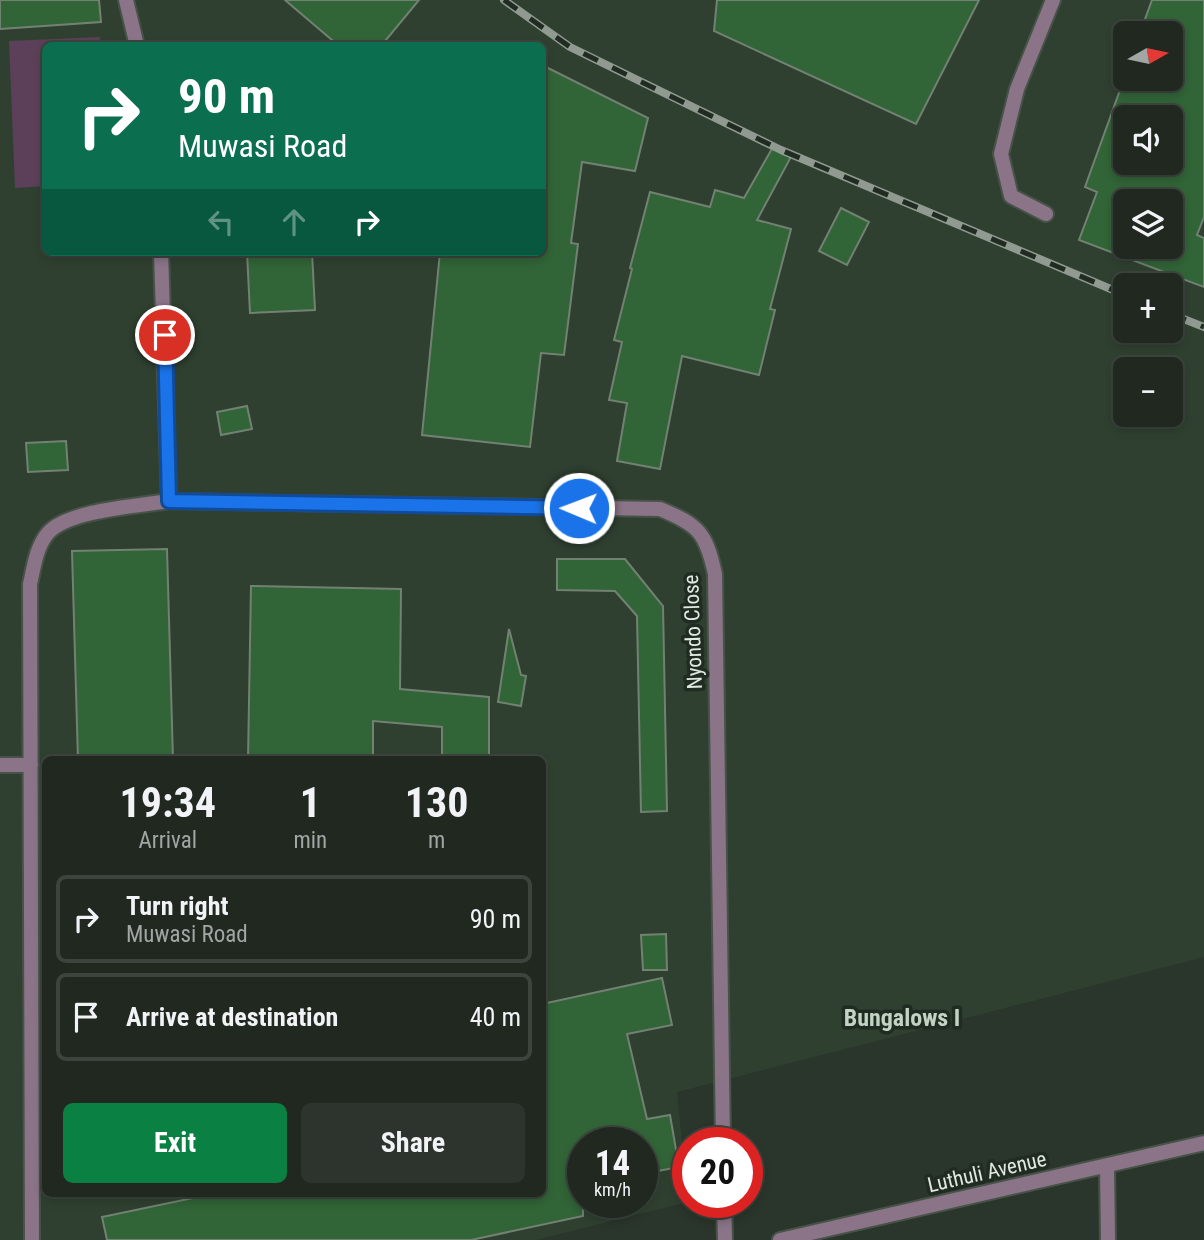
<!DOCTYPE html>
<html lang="en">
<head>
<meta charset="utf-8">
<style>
  :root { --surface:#202820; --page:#2d342d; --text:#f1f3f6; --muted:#a2a6a5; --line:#3d443e; --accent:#0b8043 }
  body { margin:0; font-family:"Roboto Condensed",sans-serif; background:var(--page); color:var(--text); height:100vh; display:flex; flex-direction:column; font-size:26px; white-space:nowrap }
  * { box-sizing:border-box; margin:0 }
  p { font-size:23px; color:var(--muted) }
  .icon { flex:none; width:38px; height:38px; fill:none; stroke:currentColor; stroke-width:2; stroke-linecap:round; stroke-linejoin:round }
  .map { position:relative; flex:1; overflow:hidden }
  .details { position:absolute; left:42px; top:756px; width:504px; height:441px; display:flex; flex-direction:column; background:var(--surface); border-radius:10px; box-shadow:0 4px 10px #0003,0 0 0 2px var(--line) }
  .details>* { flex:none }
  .guide { position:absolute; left:42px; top:42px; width:504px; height:214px; border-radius:10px; box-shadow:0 4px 10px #0003,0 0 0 2px var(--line); background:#0b6e4f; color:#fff; overflow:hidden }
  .needle { width:46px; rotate:81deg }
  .tools { position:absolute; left:1113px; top:21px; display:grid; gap:14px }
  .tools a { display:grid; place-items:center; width:70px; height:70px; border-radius:10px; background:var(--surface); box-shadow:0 4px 10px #0003,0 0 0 2px var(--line); font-size:35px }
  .speed { position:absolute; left:567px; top:1127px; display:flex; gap:14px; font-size:35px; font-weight:700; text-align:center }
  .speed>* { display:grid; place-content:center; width:91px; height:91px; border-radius:50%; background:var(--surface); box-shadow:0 4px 10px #0003,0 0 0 2px var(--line); line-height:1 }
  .speed small { font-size:18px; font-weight:400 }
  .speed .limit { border:10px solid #d22; background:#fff; color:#111 }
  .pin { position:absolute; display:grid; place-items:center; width:60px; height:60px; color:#fff; margin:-30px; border:4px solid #fff; border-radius:50%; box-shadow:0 2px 7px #0007 }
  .me { position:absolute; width:77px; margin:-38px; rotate:271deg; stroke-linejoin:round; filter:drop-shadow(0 0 5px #0008) }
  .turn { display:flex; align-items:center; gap:24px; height:147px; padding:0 21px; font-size:32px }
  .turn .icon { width:91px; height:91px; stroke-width:2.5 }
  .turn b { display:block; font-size:49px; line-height:60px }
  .lanes { display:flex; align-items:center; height:66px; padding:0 21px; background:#0003; justify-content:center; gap:35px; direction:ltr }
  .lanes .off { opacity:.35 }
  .eta { display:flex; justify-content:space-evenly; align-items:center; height:119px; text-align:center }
  .eta b { font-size:42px; font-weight:700; line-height:49px }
  .primary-button { display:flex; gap:14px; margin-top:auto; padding:14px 21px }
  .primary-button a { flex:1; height:80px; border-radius:10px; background:var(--accent); color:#fff; font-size:28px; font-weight:700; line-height:80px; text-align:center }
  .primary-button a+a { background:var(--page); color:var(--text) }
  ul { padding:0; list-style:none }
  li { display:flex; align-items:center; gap:21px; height:88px; margin:0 14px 10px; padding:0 7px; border:4px solid var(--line); border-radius:10px }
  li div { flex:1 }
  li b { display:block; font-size:26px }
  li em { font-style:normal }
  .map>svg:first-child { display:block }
  .built { fill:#2f4030; fill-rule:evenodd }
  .green { fill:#5c4059 }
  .building { fill:#316437; stroke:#738173; stroke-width:2; fill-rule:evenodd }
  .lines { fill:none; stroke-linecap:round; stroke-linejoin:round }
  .service-casing { stroke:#475348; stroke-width:18 }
  .minor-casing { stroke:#475348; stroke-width:18 }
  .tertiary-casing { stroke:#475348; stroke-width:18 }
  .service { stroke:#8b7488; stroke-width:14 }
  .minor { stroke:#8b7488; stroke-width:14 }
  .tertiary { stroke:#8b7488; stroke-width:14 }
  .rail-casing { stroke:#909a91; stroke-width:8 }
  .rail { stroke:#202c21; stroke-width:5; stroke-dasharray:16; stroke-linecap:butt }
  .route-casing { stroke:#114b97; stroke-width:18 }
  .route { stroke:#1a73e8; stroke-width:12 }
  .labels { text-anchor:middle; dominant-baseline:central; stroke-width:7; stroke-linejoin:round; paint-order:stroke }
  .street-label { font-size:21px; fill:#e1e9e2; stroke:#202c21 }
  .quarter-label { font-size:24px; font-weight:bold; fill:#c2d2c3; stroke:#202c21 }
</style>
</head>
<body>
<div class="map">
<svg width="1204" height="1240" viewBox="0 0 1204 1240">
  <rect width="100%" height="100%" fill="#2a362b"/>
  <path class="built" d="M 0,0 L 1204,0 L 1204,957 L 677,1092 L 688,1202 L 535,1240 L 0,1240 ZM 1125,33 L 1171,33 L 1171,79 L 1125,79 ZM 46,46 L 542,46 L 542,252 L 46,252 ZM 1125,117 L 1171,117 L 1171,163 L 1125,163 ZM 1125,201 L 1171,201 L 1171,247 L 1125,247 ZM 1125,285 L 1171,285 L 1171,331 L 1125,331 ZM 1125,369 L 1171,369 L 1171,415 L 1125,415 ZM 46,760 L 542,760 L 542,1194 L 46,1194 ZM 583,1143 L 642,1143 L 642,1202 L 583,1202 Z"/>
  <path class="green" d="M 100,37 L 100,45 L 46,46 L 45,186 L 15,188 L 9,41 Z"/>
  <path class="building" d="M 0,0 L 99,0 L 101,22 L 0,29 Z
    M 285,0 L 419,0 L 381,46 L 339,46 Z
    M 717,0 L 979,0 L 916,124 L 714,31 Z
    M 1152,0 L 1204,0 L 1204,217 L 1197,235 L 1204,238 L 1204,287 L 1079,240 L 1097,192 L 1085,187 L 1124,79 L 1171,79 L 1171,33 L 1140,33 ZM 1125,117 L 1171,117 L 1171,163 L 1125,163 ZM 1125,201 L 1171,201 L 1171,247 L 1125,247 Z
    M 542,65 L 648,118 L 635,171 L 582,162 L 571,243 L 578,244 L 564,355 L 541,353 L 530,447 L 422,435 L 440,252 L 542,252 Z
    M 774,145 L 792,155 L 757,220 L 791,229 L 770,309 L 775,310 L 759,375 L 682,356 L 660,469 L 617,461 L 627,403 L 609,400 L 622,342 L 614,340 L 632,269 L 630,268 L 650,192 L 710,207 L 715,190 L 744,198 Z
    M 841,208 L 869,222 L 847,265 L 819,251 Z
    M 247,252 L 312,252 L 315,310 L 250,313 Z
    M 247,406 L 252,429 L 221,435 L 217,412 Z
    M 66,441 L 68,470 L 28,472 L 26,443 Z
    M 167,549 L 173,760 L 78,760 L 72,551 Z
    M 557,559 L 625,559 L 663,606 L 667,811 L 641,812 L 637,616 L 615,591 L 557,590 Z
    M 251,586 L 401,589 L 400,689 L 489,697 L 489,760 L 442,760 L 442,727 L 373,721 L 373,760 L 248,760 Z
    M 509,629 L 521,675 L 526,676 L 521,706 L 498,702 Z
    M 666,934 L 667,970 L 643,970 L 641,935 Z
    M 662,978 L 672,1025 L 627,1034 L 647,1119 L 670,1115 L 679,1167 L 642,1174 L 642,1143 L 583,1143 L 583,1216 L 471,1240 L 107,1240 L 102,1217 L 212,1194 L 542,1194 L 542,1004 Z"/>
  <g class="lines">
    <defs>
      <path id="service" d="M 126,0 L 137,46
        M 1046,214 L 1011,196 L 1001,154 L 1017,89 L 1053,0
        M 161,252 L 169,501
        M 0,765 L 31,765
        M 724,1202 L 725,1240
        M 32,1240 L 30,584 C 34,567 36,547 48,533 C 68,510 139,506 169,501 L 660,509 C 699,525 706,533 715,574 L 723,1143"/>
      <path id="minor" d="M 1107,1166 L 1108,1240"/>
      <path id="tertiary" d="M 780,1240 L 1204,1143"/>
    </defs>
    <use href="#service" class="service-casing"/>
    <use href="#minor" class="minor-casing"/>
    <use href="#tertiary" class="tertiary-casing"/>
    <use href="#service" class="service"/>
    <use href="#minor" class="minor"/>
    <use href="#tertiary" class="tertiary"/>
    <defs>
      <path id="rail" d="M 504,0 L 570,47 L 781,150 L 1125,295
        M 1171,314 L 1204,327"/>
    </defs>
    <use href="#rail" class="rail-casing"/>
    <use href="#rail" class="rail"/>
  </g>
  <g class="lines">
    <defs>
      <path id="route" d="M 165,335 L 169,501 L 579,508"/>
    </defs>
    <use href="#route" class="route-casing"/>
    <use href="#route" class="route"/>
  </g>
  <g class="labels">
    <g class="street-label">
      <text transform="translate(693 632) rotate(-92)">Nyondo Close</text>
      <text transform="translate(987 1172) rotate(-13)">Luthuli Avenue</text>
    </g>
    <g class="quarter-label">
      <text x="902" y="1018">Bungalows I</text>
    </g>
  </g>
</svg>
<div class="tools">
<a><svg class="needle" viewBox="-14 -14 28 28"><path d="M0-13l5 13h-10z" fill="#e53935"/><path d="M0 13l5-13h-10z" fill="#a2a6a5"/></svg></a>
<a><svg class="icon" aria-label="sound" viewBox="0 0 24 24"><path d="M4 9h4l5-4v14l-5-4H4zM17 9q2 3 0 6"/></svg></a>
<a><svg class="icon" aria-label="layers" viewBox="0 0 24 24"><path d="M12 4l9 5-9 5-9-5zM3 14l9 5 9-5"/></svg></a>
<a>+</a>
<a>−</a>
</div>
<div class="speed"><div>14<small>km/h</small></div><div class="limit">20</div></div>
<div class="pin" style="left:165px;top:335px;background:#d93025"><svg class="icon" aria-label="arrive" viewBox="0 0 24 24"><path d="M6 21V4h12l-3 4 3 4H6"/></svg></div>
<svg class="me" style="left:579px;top:508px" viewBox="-20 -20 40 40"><circle r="17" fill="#1a73e8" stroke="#fff" stroke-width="3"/><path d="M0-11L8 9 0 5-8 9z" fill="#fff"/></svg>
<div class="guide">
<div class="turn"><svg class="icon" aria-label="right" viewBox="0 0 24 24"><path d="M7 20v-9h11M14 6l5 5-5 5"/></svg><div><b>90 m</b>Muwasi Road</div></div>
<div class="lanes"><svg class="icon off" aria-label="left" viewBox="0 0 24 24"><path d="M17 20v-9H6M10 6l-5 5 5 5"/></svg><svg class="icon off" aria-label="ahead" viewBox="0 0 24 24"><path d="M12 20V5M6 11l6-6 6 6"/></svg><svg class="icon" aria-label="right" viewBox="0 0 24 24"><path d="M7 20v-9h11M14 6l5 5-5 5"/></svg></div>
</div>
<section class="details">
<div class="eta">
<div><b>19:34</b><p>Arrival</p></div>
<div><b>1</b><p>min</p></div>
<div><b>130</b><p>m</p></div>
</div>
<ul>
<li><svg class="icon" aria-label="right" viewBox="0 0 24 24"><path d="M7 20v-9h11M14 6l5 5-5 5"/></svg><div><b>Turn right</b><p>Muwasi Road</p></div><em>90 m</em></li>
<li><svg class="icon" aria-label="arrive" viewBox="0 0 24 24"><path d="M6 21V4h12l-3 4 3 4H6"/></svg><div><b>Arrive at destination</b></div><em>40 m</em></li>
</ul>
<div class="primary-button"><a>Exit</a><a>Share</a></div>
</section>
</div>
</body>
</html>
